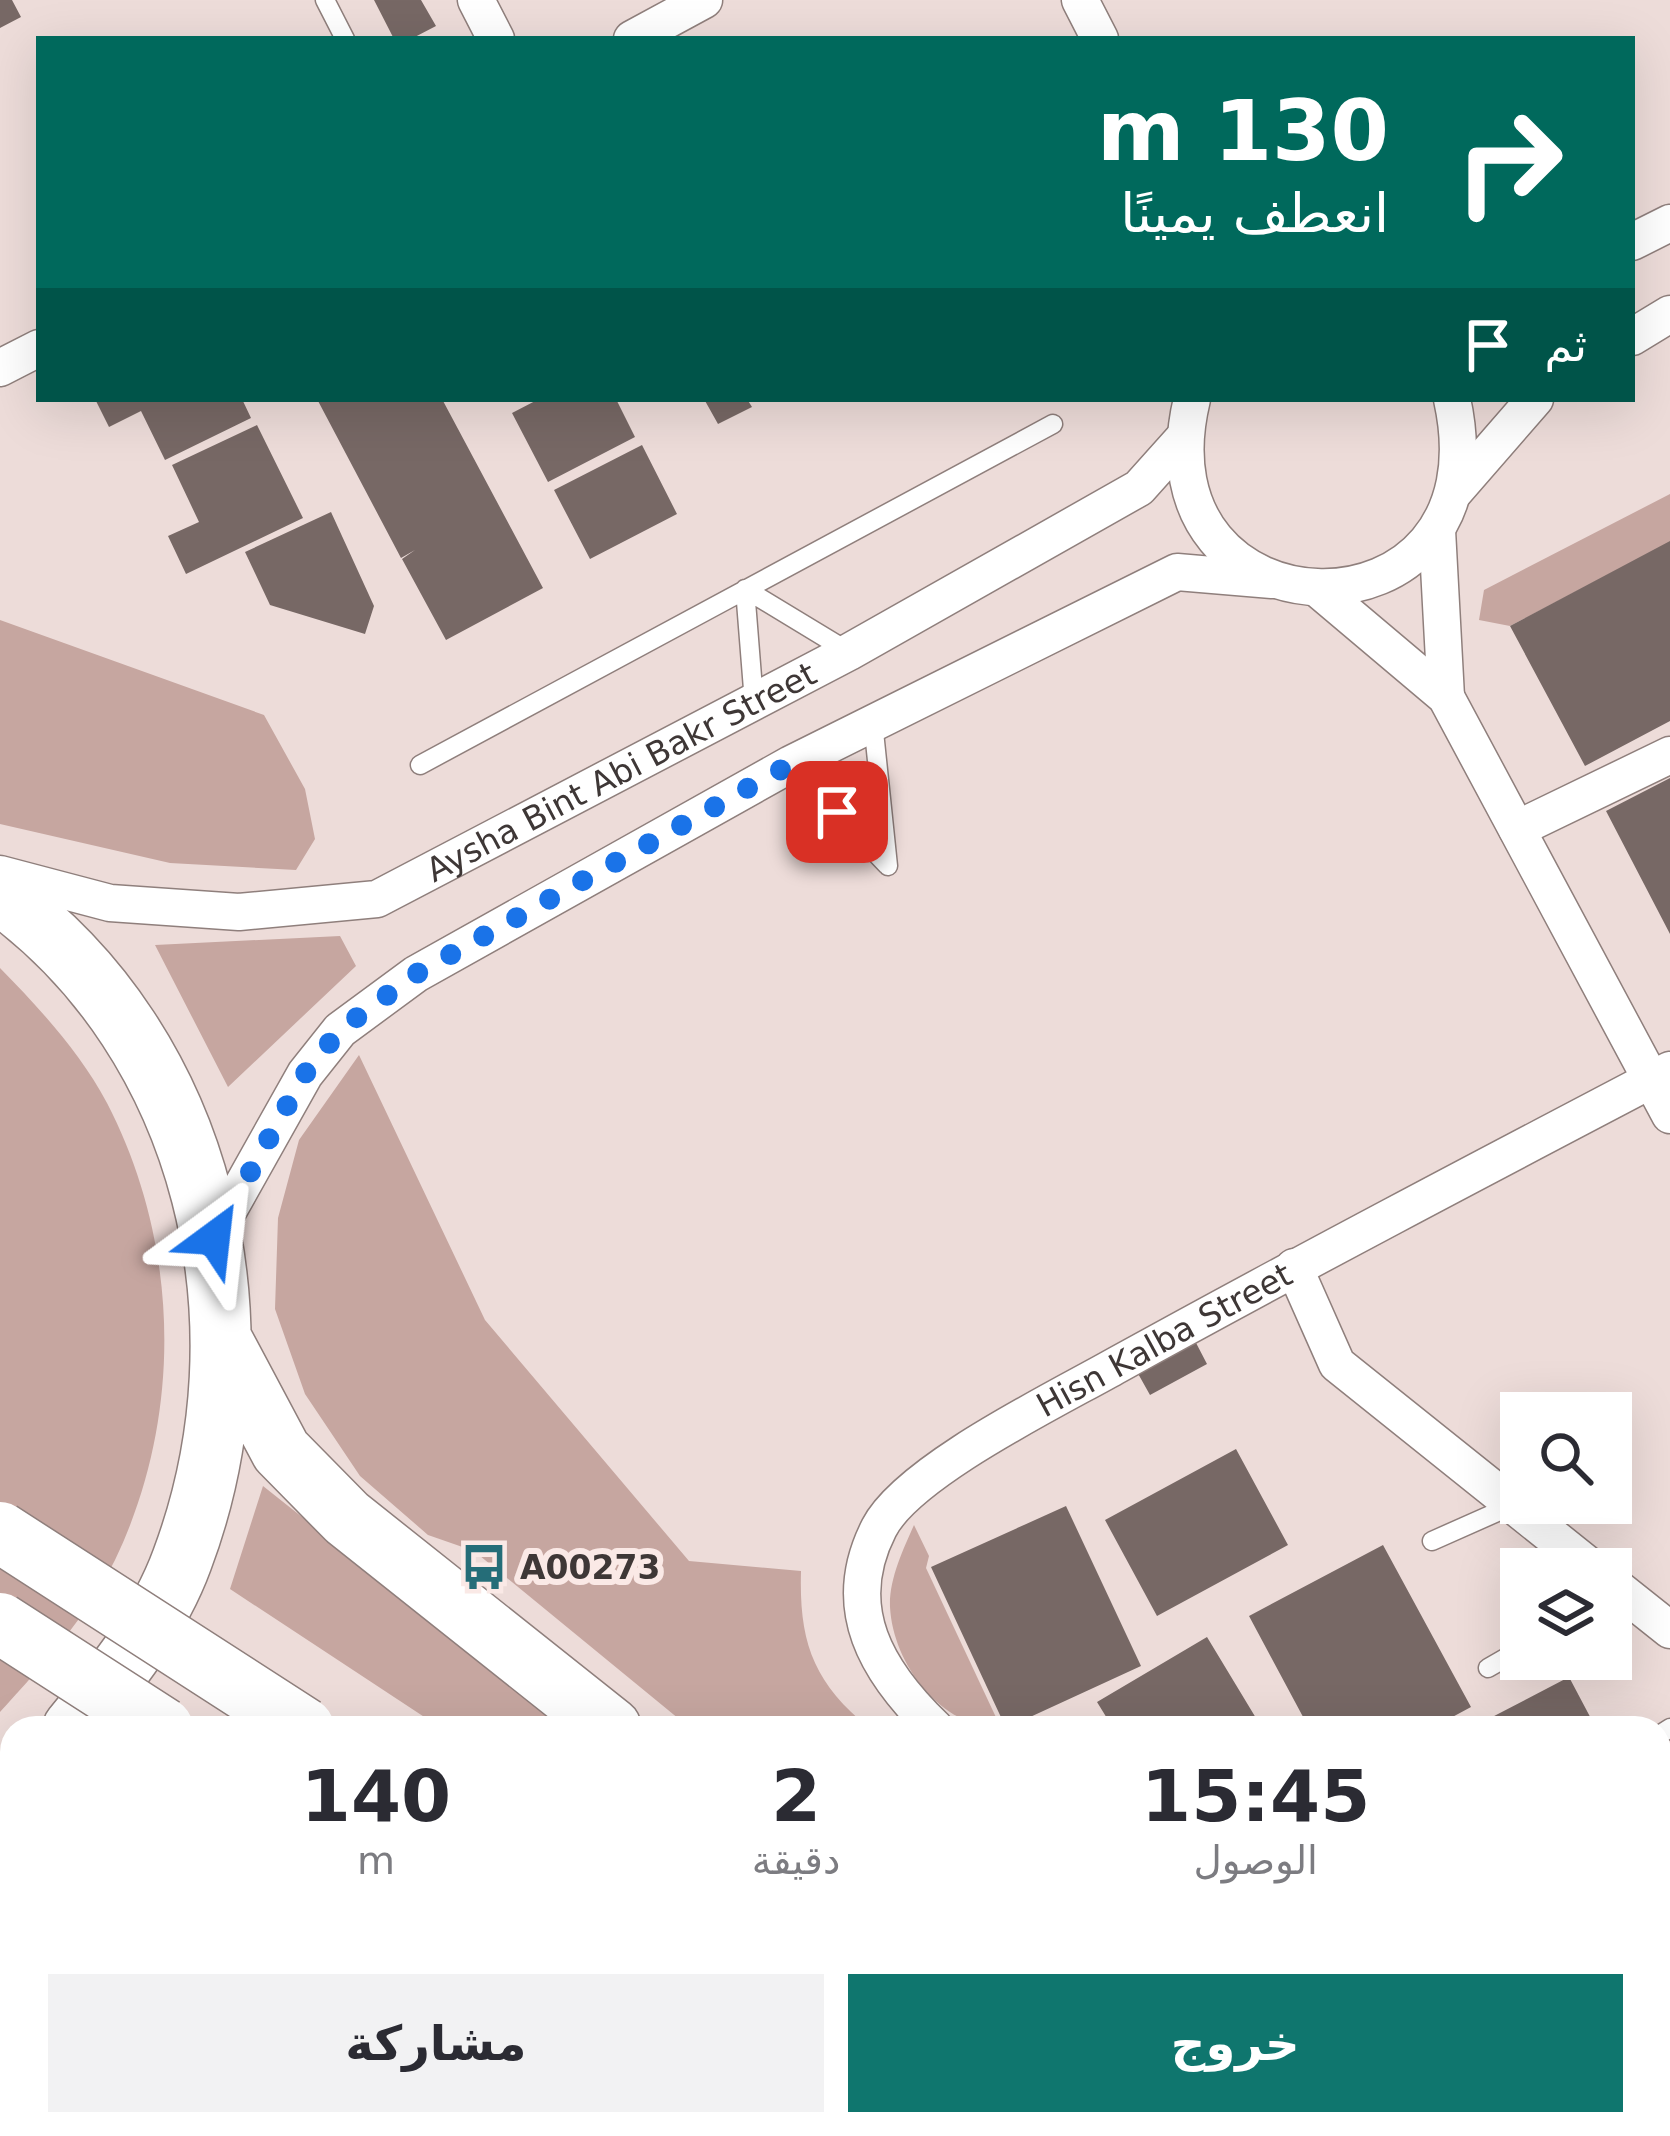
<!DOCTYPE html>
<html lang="ar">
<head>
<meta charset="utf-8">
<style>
  :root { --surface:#fff; --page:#f2f2f3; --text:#2b2b33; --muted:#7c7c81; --accent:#0f766e }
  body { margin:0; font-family:"DejaVu Sans","Noto Naskh Arabic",sans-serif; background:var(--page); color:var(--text); direction:rtl; height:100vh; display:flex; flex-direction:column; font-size:45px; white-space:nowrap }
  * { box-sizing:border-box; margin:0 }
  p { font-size:39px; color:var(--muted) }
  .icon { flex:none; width:66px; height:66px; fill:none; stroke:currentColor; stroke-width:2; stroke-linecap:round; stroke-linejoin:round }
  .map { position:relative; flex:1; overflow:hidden; direction:ltr }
  .details { position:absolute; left:0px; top:1716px; width:1671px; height:420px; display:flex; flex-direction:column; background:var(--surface); border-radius:36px 36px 0 0; box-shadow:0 12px 48px #0002; direction:rtl }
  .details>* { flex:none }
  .banner { position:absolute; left:36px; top:36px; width:1599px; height:366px; border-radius:0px; box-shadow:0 12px 48px #0002; direction:rtl; background:#00695c; color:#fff; overflow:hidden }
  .tools { position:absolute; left:1500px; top:1392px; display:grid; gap:24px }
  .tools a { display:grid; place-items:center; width:132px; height:132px; border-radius:0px; background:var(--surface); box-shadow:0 12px 48px #0002; font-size:60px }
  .pin { position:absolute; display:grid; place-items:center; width:102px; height:102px; color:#fff; margin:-51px; border-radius:24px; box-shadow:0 6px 18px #0006 }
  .me { position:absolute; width:132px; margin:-66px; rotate:30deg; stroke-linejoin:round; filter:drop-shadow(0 0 9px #0008) }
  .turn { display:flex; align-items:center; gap:42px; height:252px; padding:0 48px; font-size:54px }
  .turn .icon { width:156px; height:156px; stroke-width:2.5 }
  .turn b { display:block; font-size:84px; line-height:102px }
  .then { display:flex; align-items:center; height:114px; padding:0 48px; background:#0003; gap:24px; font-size:45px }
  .eta { display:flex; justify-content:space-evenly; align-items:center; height:204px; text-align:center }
  .eta b { font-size:72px; font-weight:700; line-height:84px }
  .action { display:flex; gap:24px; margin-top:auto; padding:24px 48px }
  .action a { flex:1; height:138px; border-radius:0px; background:var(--accent); color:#fff; font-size:48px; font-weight:700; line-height:138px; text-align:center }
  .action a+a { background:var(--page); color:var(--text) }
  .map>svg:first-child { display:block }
  .green { fill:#c6a6a0 }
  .building { fill:#776865 }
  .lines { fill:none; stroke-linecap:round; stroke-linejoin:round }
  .lane-casing { stroke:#8f7f7c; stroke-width:21 }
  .street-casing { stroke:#8f7f7c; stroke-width:39 }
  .primary-casing { stroke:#8f7f7c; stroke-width:63 }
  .path { stroke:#8e8381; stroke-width:8; stroke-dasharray:6 9; stroke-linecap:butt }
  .lane { stroke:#fff; stroke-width:18 }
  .street { stroke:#fff; stroke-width:36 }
  .primary { stroke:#fff; stroke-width:60 }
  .primary-bridge-casing { stroke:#8f7f7c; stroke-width:63; stroke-linecap:butt }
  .primary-bridge { stroke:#fff; stroke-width:60 }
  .route { stroke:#1a73e8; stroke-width:21; stroke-dasharray:0 37.8 }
  .labels { text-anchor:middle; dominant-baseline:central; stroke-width:12; stroke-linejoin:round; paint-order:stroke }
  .street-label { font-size:33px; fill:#3e3736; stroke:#fae9e6 }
  .poi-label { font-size:33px; font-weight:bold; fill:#3e3736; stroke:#fae9e6; text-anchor:start }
</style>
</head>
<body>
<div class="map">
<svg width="1670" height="2136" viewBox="0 0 1670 2136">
  <rect width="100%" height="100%" fill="#eddcd9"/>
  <path class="green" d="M 1670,494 L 1670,542 L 1510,626 L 1479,620 L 1484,590 Z
    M 0,620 L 264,715 L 305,789 L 315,839 L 296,870 L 170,863 L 0,824 Z
    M 340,936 L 356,966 L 228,1087 L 155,945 Z
    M 0,968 C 40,1009 80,1052 107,1103 C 180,1244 184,1416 115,1560 C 86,1618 43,1665 0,1712 Z
    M 359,1055 L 485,1320 L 689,1561 L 801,1571 C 799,1642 813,1682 869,1728 L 690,1728 L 474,1551 L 428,1535 L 360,1476 L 305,1394 L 275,1309 L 278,1218 L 299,1140 Z
    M 263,1486 L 568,1728 L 441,1728 L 230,1589 Z
    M 914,1525 L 929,1556 L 926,1568 L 1001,1728 C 941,1728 893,1664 890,1607 C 889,1579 903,1550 914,1525 Z
    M 144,2124 L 374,2124 L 398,2136 L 163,2136 Z
    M 1190,2124 L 1355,2124 L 1370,2136 L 1205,2136 Z"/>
  <path class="building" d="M 0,0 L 12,0 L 21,17 L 0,28 Z
    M 374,0 L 421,0 L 436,26 L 411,39 L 394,39 Z
    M 95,399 L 242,399 L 251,418 L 165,460 L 141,411 L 109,427 Z
    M 317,399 L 442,399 L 543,588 L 446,640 L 402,559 L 415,550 L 401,558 Z
    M 539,399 L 616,399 L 635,437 L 548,482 L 512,413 Z
    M 704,399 L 747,399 L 752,407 L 718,424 Z
    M 257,425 L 303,518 L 186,574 L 168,536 L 199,522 L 172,465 Z
    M 642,445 L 677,514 L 590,559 L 554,490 Z
    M 331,512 L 374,606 L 365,634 L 270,605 L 245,552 Z
    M 1670,541 L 1670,721 L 1585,766 L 1510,626 Z
    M 1670,778 L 1670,934 L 1606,811 Z
    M 1194,1339 L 1207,1364 L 1150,1395 L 1136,1370 Z
    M 1236,1449 L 1288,1545 L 1157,1616 L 1105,1520 Z
    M 1066,1506 L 1141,1666 L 1006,1728 L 931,1567 Z
    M 1383,1545 L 1471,1707 L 1432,1728 L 1309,1728 L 1249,1616 Z
    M 1207,1637 L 1262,1728 L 1113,1728 L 1097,1702 Z
    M 1569,1677 L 1596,1728 L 1471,1728 Z
    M 1670,1844 L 1670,1995 L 1659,1973 L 1659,1850 Z
    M 1670,2066 L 1670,2136 L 1630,2136 L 1623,2124 L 1659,2124 L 1659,2072 Z"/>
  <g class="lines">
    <defs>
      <path id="lane" d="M 325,0 L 345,39
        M 745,589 L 849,652
        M 745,589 L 754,702
        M 873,722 L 888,866
        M 791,764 L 887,865
        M 420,765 L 1053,424
        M 1432,1541 L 1513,1505
        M 1488,1668 L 1521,1649
        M 1659,1735 L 1670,1728"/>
      <g id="street">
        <path d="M 476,0 L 496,39"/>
        <path d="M 1080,0 L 1100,39"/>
        <path d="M 632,39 L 704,0"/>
        <path d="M 1632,242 L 1670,223"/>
        <path d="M 1632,337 L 1670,314"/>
        <path d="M 0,368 L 39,348"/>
        <path d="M 1192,399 C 1132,645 1509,655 1452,399"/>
        <path d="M 1455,491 L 1535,399"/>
        <path d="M 1437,530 L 1446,697"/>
        <path d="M 1318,589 L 1446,697 L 1670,1115"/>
        <path d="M 1517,829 L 1670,755"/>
        <path id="s1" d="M 0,874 L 110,903 L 239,912 L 377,899 L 849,652 L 1139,488 L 1182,440"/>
        <path d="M 213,1238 L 305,1074 L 340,1030 L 416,974 L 791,764 L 1177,572 L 1272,580"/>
        <path d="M 1294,1267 L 1337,1364 L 1593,1569"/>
        <path d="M 1611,1583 L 1670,1630"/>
        <path id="s2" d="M 935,1728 C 877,1672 838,1608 879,1528 C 908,1471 1059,1398 1117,1365 C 1300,1264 1485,1167 1670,1070"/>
        <path d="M 28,2124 L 47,2136"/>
        <path d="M 1413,2124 L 1428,2136"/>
      </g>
      <path id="primary" d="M 0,894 C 207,1044 270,1326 182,1560 C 159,1623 115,1677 73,1728
        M 224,1344 L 281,1451 L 347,1518 L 611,1728
        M 0,1794 L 12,1784
        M 0,1912 L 12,1914
        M 0,1981 L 12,1982
        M 440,2124 L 465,2136
        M 524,2124 L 547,2136
        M 778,2124 L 797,2136
        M 919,2124 L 938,2136
        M 1124,2124 L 1139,2136"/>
    </defs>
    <use href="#lane" class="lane-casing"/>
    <use href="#street" class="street-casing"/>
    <use href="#primary" class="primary-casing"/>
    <path class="path" d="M 0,1856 L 12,1846"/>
    <use href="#lane" class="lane"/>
    <use href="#street" class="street"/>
    <use href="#primary" class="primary"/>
    <defs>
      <path id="primary-bridge" d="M 0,1532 L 304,1728
        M 0,1623 L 163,1728"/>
    </defs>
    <use href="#primary-bridge" class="primary-bridge-casing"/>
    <use href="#primary-bridge" class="primary-bridge"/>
  </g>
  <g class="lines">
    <path class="route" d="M 214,1238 L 304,1075 L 340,1030 L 416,974 L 791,764 L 837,812"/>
  </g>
  <defs>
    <symbol id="bus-bare" viewBox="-9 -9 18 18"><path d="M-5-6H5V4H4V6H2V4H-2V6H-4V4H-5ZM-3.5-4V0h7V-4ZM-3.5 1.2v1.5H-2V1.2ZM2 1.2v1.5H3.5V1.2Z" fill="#256d78" stroke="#fae9e6" stroke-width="2.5" paint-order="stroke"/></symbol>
  </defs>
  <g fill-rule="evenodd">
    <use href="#bus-bare" x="451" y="1534" width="66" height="66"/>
  </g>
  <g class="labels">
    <g class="street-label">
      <text stroke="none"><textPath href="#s1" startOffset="657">Aysha Bint Abi Bakr Street</textPath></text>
      <text stroke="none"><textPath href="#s2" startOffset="570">Hisn Kalba Street</textPath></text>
    </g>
    <g class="poi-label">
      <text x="520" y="1567">A00273</text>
    </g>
  </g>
</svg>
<div class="tools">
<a><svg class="icon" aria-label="search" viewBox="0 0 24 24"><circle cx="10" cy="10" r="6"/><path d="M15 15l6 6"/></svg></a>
<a><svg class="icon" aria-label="layers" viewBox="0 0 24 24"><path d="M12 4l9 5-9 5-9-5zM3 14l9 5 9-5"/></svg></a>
</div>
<div class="pin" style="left:837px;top:812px;background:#d93025"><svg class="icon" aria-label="arrive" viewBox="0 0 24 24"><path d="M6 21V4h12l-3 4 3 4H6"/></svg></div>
<svg class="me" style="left:214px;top:1238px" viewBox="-20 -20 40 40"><path d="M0-17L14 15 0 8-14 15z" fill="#1a73e8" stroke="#fff" stroke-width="4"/></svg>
<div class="banner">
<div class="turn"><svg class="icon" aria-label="right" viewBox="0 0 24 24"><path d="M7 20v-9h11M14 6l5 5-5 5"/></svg><div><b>130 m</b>انعطف يمينًا</div></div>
<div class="then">ثم<svg class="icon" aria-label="arrive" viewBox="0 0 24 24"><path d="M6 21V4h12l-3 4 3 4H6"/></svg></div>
</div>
<section class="details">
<div class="eta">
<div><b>15:45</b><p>الوصول</p></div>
<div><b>2</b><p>دقيقة</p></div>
<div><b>140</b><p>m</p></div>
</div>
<div class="action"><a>خروج</a><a>مشاركة</a></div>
</section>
</div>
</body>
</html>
